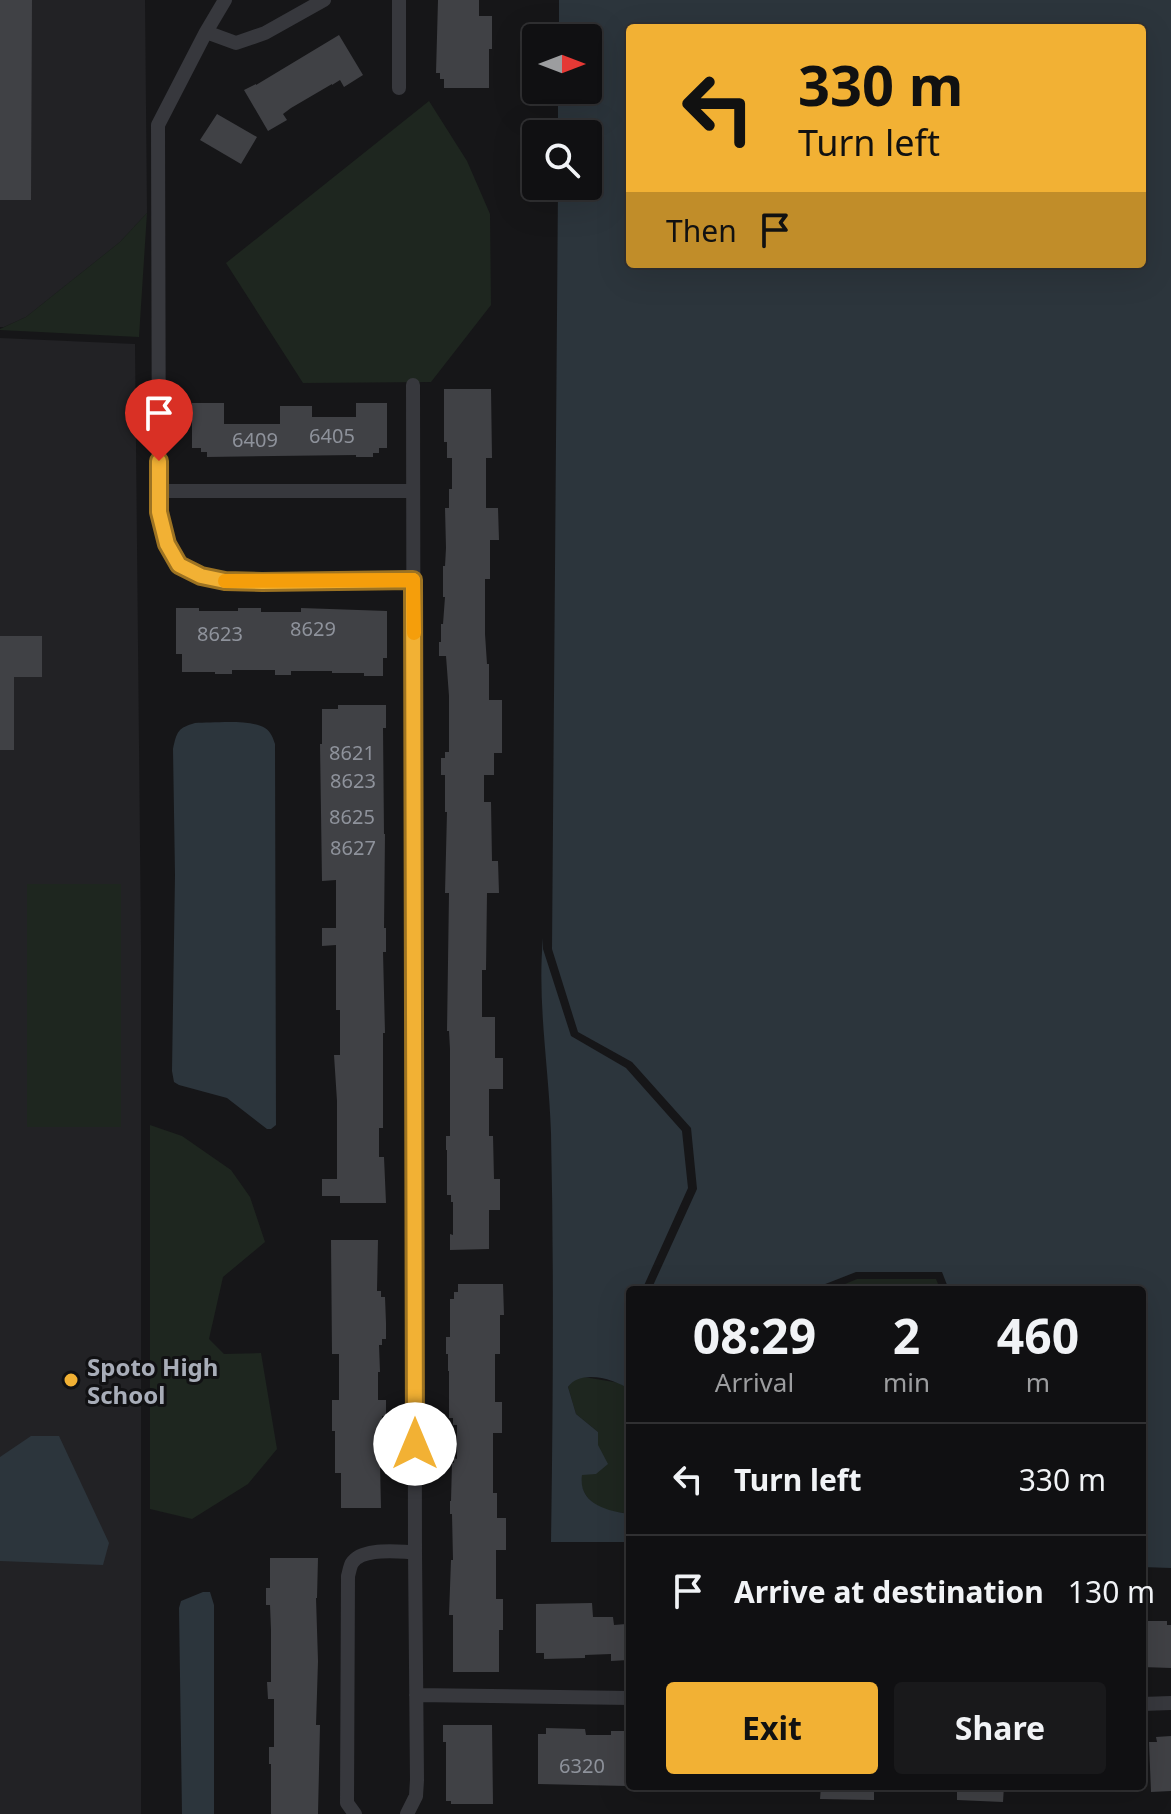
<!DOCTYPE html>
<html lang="en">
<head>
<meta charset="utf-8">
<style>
  :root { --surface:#101012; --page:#19191b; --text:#f1f3f6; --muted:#9c9d9f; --line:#303032; --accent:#f2b134 }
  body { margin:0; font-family:"Noto Sans",sans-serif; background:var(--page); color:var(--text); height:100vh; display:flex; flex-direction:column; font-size:30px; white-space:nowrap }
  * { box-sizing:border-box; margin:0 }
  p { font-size:26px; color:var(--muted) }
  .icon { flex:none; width:44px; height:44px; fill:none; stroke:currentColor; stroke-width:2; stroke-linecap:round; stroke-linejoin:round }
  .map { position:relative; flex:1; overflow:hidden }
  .panel { position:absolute; left:626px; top:1286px; width:520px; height:504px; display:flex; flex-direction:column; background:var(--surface); border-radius:8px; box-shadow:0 8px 32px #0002,0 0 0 2px var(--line) }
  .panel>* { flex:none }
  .top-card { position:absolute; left:626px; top:24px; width:520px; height:244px; border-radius:8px; box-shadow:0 8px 32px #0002,0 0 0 2px var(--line); background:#f2b134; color:#111; overflow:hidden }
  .needle { width:52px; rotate:90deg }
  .fabs { position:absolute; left:522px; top:24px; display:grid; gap:16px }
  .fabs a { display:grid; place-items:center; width:80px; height:80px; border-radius:8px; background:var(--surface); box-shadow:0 8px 32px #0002,0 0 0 2px var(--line); font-size:40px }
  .pin { position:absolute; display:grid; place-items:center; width:68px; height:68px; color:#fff; margin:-82px -34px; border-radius:50% 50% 50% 0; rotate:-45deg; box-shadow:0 0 8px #0007 }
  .pin .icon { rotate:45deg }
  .me { position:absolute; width:88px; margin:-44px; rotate:0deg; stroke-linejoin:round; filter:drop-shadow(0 0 6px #0008) }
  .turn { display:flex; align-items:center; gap:28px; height:168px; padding:0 40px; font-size:36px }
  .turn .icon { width:104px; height:104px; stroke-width:2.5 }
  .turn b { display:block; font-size:56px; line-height:68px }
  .then { display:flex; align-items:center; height:76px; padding:0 40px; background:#0003; gap:16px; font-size:30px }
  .eta { display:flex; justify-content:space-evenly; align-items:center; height:136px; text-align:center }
  .eta b { font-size:48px; font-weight:700; line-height:56px }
  .action { display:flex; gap:16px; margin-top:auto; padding:16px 40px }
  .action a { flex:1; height:92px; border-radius:8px; background:var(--accent); color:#111; font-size:32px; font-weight:700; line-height:92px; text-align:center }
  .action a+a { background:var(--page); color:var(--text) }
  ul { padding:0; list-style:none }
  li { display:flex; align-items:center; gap:24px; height:112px; padding:0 40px; border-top:2px solid var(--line) }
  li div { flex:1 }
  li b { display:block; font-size:30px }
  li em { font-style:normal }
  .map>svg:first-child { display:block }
  .built { fill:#222225 }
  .green { fill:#1e261f }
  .water { fill:#2c353c; fill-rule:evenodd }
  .building { fill:#404145 }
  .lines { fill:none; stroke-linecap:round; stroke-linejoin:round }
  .minor { stroke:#37383d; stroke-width:14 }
  .route-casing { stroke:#9d7322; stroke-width:20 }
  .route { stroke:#f2b134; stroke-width:14 }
  .slow { stroke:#f59e0b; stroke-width:14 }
  .poi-dot { fill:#f2b134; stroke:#111113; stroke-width:3 }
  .labels { text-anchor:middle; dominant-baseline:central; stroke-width:6; stroke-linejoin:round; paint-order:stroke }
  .number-label { font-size:20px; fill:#8e929b }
  .poi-label { font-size:24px; font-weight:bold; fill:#a8adb8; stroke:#111113; text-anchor:start }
</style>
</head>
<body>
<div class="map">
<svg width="1171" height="1814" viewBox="0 0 1171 1814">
  <rect width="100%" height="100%" fill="#161618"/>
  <path class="built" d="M 0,0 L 145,0 L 147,213 L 120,242 L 26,317 L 4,327 L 0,327 Z
    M 0,338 L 135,344 L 141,945 L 141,1814 L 0,1814 Z"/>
  <path class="green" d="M 429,101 L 467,161 L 490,214 L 491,305 L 431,382 L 303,383 L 226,263 Z
    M 147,213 L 139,337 L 0,330 L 0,329 L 26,317 L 120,242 Z
    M 27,884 L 121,884 L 121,1127 L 27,1127 Z
    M 150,1125 L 182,1136 L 231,1170 L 250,1197 L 265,1242 L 223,1277 L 209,1339 L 224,1354 L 261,1353 L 277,1449 L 248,1484 L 192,1519 L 150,1509 Z
    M 857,1279 L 936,1279 L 938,1284 L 934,1290 L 831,1290 Z
    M 584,1377 L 620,1383 L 630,1390 L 630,1514 C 622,1512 612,1513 604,1509 C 591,1504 577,1490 582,1474 C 588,1456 598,1455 598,1432 L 576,1414 L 568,1387 L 573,1380 Z"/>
  <path class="water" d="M 559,0 L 1171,0 L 1171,1568 L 1142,1567 L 1142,1290 L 949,1290 L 942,1272 L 856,1272 L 810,1290 L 651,1290 L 697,1189 L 691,1128 L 632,1062 L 578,1032 L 552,949 L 558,186 L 588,186 L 588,134 L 558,134 L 558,90 L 588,90 L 588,38 L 559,38 ZM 1142,28 L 1142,264 L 630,264 L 630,28 Z
    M 195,723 C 212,723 252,719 265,728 C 271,732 273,738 275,744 L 276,1125 L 271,1129 L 267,1129 L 227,1098 L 179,1085 L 174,1082 L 172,1071 L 175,875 L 173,749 C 177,731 178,728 195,723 Z
    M 543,938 L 543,949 L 571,1036 L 626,1068 L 682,1131 L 688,1188 L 642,1290 L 630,1290 L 630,1390 C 615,1379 581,1369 568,1387 L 576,1414 L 598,1432 L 598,1445 L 608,1464 L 596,1474 L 582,1475 C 578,1504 607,1511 630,1514 L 630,1542 L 551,1542 C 553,1405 554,1269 551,1133 C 549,1068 537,1003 543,938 Z
    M 31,1436 L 59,1436 L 109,1543 L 103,1565 L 0,1561 L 0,1457 Z
    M 203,1592 L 210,1592 L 214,1605 L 214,1814 L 182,1814 L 179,1608 L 181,1601 Z"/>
  <path class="building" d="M 0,0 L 32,0 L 31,200 L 0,200 Z
    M 438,0 L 479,0 L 479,16 L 492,16 L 492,49 L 489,49 L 489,88 L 444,88 L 444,79 L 440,79 L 440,73 L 436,73 Z
    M 339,35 L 363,75 L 344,87 L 340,80 L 332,85 L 332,84 L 291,108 L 283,114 L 287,120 L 268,131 L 244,90 L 256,84 L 256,85 Z
    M 217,114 L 257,137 L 241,164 L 200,140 Z
    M 444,389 L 491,389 L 492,458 L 486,458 L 486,508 L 498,508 L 499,540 L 490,540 L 490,579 L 485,579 L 485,634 L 487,664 L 489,664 L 489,700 L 502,700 L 502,753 L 494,753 L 494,775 L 484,775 L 484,802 L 491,802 L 492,861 L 498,861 L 499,893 L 487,893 L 486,970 L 482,970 L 482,1017 L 495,1017 L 495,1058 L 503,1058 L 503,1089 L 489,1089 L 489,1136 L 493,1136 L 494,1179 L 500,1179 L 500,1210 L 489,1210 L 489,1249 L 450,1250 L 450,1234 L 453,1235 L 453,1202 L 451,1202 L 451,1195 L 447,1195 L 447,1150 L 446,1150 L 446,1136 L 450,1136 L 450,1049 L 449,1031 L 447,1031 L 449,893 L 445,893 L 447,812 L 445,812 L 445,775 L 441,775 L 441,758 L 445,758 L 445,752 L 449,752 L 449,696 L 446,656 L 439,656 L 439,642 L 441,642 L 441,624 L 443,624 L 445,597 L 443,597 L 443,566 L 445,566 L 446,548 L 445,508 L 449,508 L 449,489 L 452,489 L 452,458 L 447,458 L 447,442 L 444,442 Z
    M 192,403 L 224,403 L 224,424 L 280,424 L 280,406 L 312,406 L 312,417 L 356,417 L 356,403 L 387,403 L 387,448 L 379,448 L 379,453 L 373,453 L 373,457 L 356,457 L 356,455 L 207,457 L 207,452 L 201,452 L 201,448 L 192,448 Z
    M 176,608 L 199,608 L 199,611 L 238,611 L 238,608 L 261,608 L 261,612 L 301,612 L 301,608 L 387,611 L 387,658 L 383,658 L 383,676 L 364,676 L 364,673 L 332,673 L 332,671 L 291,671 L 291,675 L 275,675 L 275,670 L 232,670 L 232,674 L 215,674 L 215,672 L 182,672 L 182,654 L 176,654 Z
    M 0,636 L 42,636 L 42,677 L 14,677 L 14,750 L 0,750 Z
    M 338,705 L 386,705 L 386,728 L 383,728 L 384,834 L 385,834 L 384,928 L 386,928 L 386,952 L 383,952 L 385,1033 L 383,1033 L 383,1128 L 379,1128 L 379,1157 L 384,1157 L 386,1203 L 340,1203 L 340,1196 L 322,1196 L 322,1179 L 337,1179 L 337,1101 L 334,1055 L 340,1055 L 340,1010 L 336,1010 L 336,945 L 322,946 L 322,928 L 336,928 L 336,880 L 322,881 L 320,744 L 322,744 L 322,709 L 338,709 Z
    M 331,1240 L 378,1240 L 377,1291 L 381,1291 L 381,1297 L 385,1297 L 386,1323 L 386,1339 L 382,1339 L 382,1345 L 379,1345 L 380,1372 L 378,1372 L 378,1400 L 386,1400 L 386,1416 L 382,1416 L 382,1422 L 379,1422 L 381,1508 L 341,1508 L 341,1473 L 335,1473 L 335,1431 L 332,1431 L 332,1400 L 339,1400 L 339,1354 L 332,1354 Z
    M 458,1284 L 503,1284 L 504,1315 L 500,1315 L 500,1354 L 495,1354 L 495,1402 L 502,1402 L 502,1433 L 493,1433 L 493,1493 L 497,1493 L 497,1518 L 506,1518 L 506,1550 L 496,1550 L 496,1599 L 503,1599 L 503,1630 L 499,1630 L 499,1672 L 453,1672 L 453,1615 L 449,1615 L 451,1560 L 453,1560 L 452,1514 L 450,1514 L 450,1501 L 451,1501 L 452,1463 L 454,1463 L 454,1458 L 457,1459 L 457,1425 L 453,1425 L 453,1418 L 449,1418 L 449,1371 L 448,1371 L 448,1354 L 446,1354 L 446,1337 L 450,1337 L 450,1299 L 454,1299 L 454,1292 L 458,1292 Z
    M 270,1558 L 318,1558 L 317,1598 L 316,1598 L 318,1661 L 316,1725 L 320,1725 L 318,1814 L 271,1814 L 271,1764 L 269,1764 L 269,1747 L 274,1747 L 274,1699 L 268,1699 L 267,1682 L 271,1682 L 271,1630 L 270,1605 L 266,1605 L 266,1588 L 270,1588 Z
    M 592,1603 L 593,1617 L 613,1617 L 614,1625 L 626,1624 L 628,1660 L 611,1661 L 611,1654 L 585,1655 L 585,1658 L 544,1659 L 544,1653 L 536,1653 L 536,1604 Z
    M 1142,1621 L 1167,1621 L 1167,1625 L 1171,1625 L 1171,1668 L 1142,1667 Z
    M 443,1725 L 492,1725 L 493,1804 L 451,1804 L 451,1801 L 446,1801 L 446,1742 L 443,1742 Z
    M 546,1728 L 585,1729 L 586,1735 L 611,1735 L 611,1731 L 627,1731 L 627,1786 L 538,1784 L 538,1734 L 546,1734 Z
    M 1171,1736 L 1171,1791 L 1151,1792 L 1149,1742 L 1157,1742 L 1156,1737 Z
    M 821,1786 L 874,1786 L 874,1800 L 820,1799 Z
    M 957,1786 L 1004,1786 L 1003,1802 L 957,1800 Z"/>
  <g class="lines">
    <path class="minor" d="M 225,0 L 206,32 L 158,125 L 159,512 C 170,560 174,571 225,581 L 413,580
      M 399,0 L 399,88
      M 206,32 L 236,43 L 265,33 L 324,0
      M 413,385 L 415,1552
      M 159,491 L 413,491
      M 416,1695 L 630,1698
      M 1142,1704 L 1171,1703
      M 355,1814 L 347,1803 L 348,1576 C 349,1573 350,1566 352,1563 C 362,1547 398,1552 415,1552 L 417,1780 L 416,1796 L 407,1814"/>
  </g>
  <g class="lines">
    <defs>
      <path id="route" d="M 159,461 L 159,512 L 167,544 L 179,565 L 201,576 L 225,581 L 262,582 L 413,580 L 415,1444"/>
    </defs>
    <use href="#route" class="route-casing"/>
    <use href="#route" class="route"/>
    <path class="slow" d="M 225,581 L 413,580 L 414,633"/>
  </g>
  <circle class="poi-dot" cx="71" cy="1380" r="8"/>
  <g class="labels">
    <g class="number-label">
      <text x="332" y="435">6405</text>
      <text x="255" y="439">6409</text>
      <text x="313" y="628">8629</text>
      <text x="220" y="633">8623</text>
      <text x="352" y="752">8621</text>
      <text x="353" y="780">8623</text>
      <text x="352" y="816">8625</text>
      <text x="353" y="847">8627</text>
      <text x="582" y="1765">6320</text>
    </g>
    <g class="poi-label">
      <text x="87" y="1366">Spoto High<tspan x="87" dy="28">School</tspan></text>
    </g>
  </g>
</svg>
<div class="fabs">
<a><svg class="needle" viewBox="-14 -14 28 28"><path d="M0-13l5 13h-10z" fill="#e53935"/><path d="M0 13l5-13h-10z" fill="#9c9d9f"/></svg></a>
<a><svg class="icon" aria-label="search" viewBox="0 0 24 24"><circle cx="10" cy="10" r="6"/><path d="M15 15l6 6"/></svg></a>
</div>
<div class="pin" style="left:159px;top:461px;background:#d93025"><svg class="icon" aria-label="arrive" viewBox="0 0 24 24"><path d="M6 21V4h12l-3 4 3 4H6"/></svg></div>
<svg class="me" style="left:415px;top:1444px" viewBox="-20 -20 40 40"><circle r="19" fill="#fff"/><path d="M0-13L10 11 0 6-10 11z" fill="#f2b134"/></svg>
<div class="top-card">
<div class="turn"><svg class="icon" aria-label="left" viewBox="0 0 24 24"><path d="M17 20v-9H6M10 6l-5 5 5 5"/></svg><div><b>330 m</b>Turn left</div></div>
<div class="then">Then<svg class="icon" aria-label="arrive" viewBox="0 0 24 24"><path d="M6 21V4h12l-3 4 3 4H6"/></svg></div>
</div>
<section class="panel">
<div class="eta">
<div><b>08:29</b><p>Arrival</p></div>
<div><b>2</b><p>min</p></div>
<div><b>460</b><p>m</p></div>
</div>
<ul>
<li><svg class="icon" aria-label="left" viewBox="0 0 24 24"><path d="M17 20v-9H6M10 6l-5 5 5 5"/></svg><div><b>Turn left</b></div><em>330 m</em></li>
<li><svg class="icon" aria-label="arrive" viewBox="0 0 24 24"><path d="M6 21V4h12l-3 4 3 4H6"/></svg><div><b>Arrive at destination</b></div><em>130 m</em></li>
</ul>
<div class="action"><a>Exit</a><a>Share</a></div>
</section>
</div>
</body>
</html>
